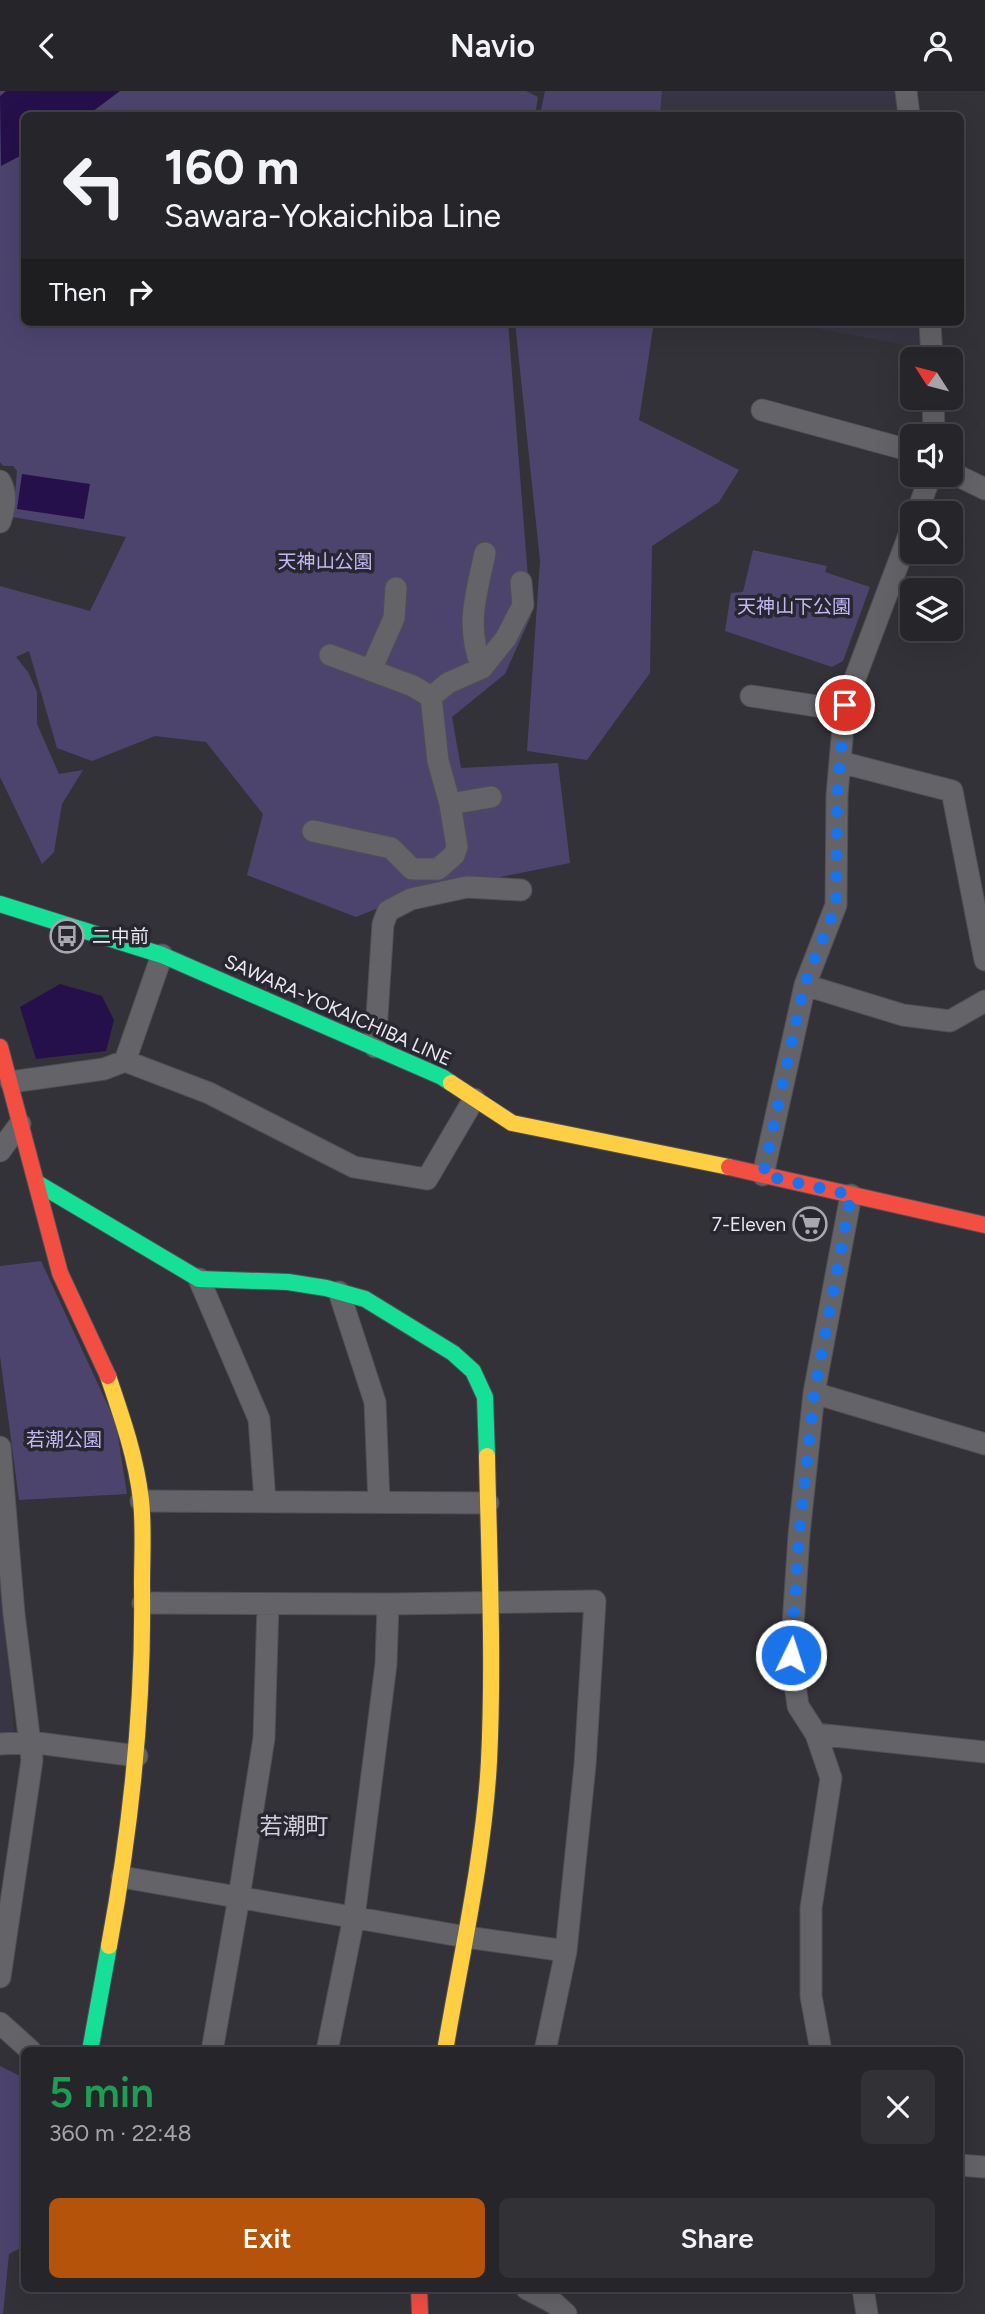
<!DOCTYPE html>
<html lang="en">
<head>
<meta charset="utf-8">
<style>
  :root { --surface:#26262a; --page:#323236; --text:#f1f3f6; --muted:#a4a5a8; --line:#424347; --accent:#b45309 }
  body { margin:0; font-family:Figtree,"Noto Sans JP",sans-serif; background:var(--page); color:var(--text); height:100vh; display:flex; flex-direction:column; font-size:26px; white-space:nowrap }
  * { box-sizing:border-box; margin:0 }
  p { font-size:23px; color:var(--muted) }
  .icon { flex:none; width:38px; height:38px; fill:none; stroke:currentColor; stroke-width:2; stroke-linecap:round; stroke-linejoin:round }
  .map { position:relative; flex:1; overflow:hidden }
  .details { position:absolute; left:21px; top:1956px; width:942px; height:245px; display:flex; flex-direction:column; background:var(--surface); border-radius:10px; box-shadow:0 7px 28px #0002,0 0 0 2px var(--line) }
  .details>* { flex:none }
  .guide { position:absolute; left:21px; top:21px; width:943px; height:214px; border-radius:10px; box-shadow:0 7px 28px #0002,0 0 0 2px var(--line); background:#26262a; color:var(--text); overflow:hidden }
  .needle { width:46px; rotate:306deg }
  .buttons { position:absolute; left:900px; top:256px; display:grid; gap:14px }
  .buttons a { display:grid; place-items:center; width:63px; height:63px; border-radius:10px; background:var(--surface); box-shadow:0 7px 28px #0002,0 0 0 2px var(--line); font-size:35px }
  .pin { position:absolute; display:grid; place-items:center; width:60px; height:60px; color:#fff; margin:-30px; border:4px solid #fff; border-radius:50%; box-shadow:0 2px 7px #0007 }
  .me { position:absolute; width:77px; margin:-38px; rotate:4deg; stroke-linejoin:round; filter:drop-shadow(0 0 5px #0008) }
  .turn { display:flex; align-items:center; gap:24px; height:147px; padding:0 28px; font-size:32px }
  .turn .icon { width:91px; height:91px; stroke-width:2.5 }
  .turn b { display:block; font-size:49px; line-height:60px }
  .then { display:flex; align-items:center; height:66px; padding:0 28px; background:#0003; gap:14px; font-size:26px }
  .round { display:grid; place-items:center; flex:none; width:74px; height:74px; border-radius:10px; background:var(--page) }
  .head { display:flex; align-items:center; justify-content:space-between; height:119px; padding:0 28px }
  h1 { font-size:42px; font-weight:600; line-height:52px; color:#1e9e55 }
  .button { display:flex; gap:14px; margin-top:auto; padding:14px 28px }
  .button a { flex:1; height:80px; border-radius:10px; background:var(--accent); color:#fff; font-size:28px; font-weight:600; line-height:80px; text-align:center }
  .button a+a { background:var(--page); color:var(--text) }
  header { display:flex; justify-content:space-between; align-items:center; height:91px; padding:0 28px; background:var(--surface); font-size:32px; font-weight:600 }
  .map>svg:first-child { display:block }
  .built { fill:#383644 }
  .green { fill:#4d446e }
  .water { fill:#25104b }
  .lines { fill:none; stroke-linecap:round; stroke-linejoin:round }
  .street-casing { stroke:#504f55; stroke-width:23 }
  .fast-casing { stroke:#504f55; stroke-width:18 }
  .slow-casing { stroke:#504f55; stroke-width:18 }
  .jam-casing { stroke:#504f55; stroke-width:18 }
  .street { stroke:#646468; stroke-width:21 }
  .fast { stroke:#16e098; stroke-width:16 }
  .slow { stroke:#ffcf43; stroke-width:16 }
  .jam { stroke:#f24e42; stroke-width:16 }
  .route { stroke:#1a73e8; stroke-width:12; stroke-dasharray:0 21.6 }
  .labels { text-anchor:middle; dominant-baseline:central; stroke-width:7; stroke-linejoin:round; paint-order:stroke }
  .park-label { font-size:19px; fill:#c1b7f2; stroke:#282630 }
  .poi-label { font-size:19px; fill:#e7e6ed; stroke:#282630; text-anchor:start }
  .street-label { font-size:19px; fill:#e7e6ed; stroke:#282630 }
  .quarter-label { font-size:23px; fill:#d1cfdb; stroke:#282630 }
</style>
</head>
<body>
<header><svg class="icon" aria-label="back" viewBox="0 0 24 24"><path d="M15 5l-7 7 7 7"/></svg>Navio<svg class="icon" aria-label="person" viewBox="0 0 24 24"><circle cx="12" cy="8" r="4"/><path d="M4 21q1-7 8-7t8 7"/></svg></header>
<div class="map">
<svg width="985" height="2223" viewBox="0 0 985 2223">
  <rect width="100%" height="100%" fill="#333238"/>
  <path class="built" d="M 662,0 L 898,0 L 901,24 L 660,24 Z
    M 795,231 L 923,231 L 925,258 L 795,233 Z
    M 0,1463 L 14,1639 L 9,1643 L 0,1644 Z"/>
  <path class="green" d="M 0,0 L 526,0 L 538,6 L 535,24 L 24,24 L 24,231 L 508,231 L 531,525 L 505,583 L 452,626 L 461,677 L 558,672 L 570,772 L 411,804 L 356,826 L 247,784 L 263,723 L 206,651 L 155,645 L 92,670 L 57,657 L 29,560 L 16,566 L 28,581 L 37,601 L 37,633 L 59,683 L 83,679 L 62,713 L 54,761 L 42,773 L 0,686 L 0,495 L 90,520 L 126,446 L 13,426 L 17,380 L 13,375 L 3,375 L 0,371 Z
    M 545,0 L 662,0 L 660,24 L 540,24 Z
    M 515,231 L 654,231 L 639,329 L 739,379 L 719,411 L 652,455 L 650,582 L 587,669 L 527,660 L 540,470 Z
    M 753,459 L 827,475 L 825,481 L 870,496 L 843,570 L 832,576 L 725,540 L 731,502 L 743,501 Z
    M 41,1170 L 116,1332 L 127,1403 L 19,1409 L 0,1265 L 0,1175 Z
    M 0,1975 L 24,1987 L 24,2155 L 9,2163 L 3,2223 L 0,2223 Z"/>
  <path class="water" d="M 6,0 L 120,0 L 88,24 L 24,24 L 24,63 L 1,75 L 0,5 Z
    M 22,383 L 90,393 L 84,428 L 17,418 Z
    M 60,893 L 102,905 L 114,929 L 106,960 L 36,968 L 20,916 Z"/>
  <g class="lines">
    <defs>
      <path id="street" d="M 906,0 L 909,24
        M 930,231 L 932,268
        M 933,306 L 934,345
        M 762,319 L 912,360
        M 950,381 L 985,398
        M 0,390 C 7,402 5,418 0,431
        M 917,422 L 931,383
        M 330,564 L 413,595 L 431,606
        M 482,577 C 465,534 476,505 485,462
        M 371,579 L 394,527 L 396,497
        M 751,605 L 823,616 L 843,627
        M 431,606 L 448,592 L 482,577 L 506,547 L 523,514 L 521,491
        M 840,671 L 952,700 L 985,869
        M 450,713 L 491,706
        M 313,740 L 391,757 L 412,778 L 438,778 L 454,764 L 457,756 L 450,713 L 438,670 L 431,606
        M 805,894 L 903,924 L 950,930 L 985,910
        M 375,956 L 383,833 L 388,820 L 411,808 L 467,796 L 521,799
        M 125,970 L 162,864
        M 11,991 L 104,978 L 125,970 L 209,1002 L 354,1076 L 427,1088 L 474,1008
        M 0,1060 L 20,1033
        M 763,1084 L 805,894 L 836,814 L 837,704 L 845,614 L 912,436
        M 199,1188 L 259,1328 L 265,1410
        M 339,1201 L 375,1311 L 379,1411
        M 814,1302 L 985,1353
        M 0,1356 L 14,1523 L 32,1669 L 0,1886
        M 141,1410 L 488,1412
        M 143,1512 L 388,1513 L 595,1510 L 585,1674 L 566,1860 L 545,1960
        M 816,1643 L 985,1661
        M 0,1653 L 30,1651 L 137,1665
        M 122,1786 L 466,1846 L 566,1860
        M 0,1932 L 31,1960
        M 212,1960 L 239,1806 L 264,1647 L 268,1513
        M 327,1960 L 354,1826 L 386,1573 L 388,1513
        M 821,1960 L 811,1905 L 811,1817 L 831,1687 L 816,1643 L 798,1615 L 791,1565 L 799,1444 L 814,1302 L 851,1104
        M 959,2074 L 985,2076
        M 527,2198 L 554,2212 L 566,2223
        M 863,2198 L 867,2223"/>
      <path id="fast" d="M 0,813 L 162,864 L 442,986 L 451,992
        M 37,1092 L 199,1188 L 288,1191 L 326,1197 L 365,1208 L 453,1262 L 473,1280 L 485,1306 L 487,1365
        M 90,1960 L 109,1855"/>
      <path id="slow" d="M 451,992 L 512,1032 L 729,1076
        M 108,1285 C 122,1326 136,1366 141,1409 C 144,1437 142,1466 142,1494 C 144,1616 131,1736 109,1855
        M 445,1960 C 461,1865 484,1765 489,1670 C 494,1568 489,1467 487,1365"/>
      <path id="jam" d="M 0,956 L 60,1182 L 108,1285
        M 729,1076 L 985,1134
        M 419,2198 L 420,2223"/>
    </defs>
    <use href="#street" class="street-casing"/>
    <use href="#fast" class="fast-casing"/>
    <use href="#slow" class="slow-casing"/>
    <use href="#jam" class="jam-casing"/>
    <use href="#street" class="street"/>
    <use href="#fast" class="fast"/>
    <use href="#slow" class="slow"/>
    <use href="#jam" class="jam"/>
  </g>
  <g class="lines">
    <path class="route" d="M 791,1564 L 799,1444 L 814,1303 L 851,1104 L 763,1084 L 804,894 L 836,814 L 837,704 L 845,614"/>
  </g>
  <defs>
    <symbol id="bus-ring" viewBox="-11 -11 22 22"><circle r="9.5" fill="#282630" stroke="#a8a7ae" stroke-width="1.5"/><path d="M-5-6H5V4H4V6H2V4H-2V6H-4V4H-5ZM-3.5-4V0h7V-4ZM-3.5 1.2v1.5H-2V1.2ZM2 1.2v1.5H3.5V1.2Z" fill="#a8a7ae"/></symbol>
    <symbol id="supermarket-ring" viewBox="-11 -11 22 22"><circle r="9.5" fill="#282630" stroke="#a8a7ae" stroke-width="1.5"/><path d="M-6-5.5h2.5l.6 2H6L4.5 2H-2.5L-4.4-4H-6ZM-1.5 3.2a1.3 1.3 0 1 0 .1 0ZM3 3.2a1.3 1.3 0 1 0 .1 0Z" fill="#a8a7ae"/></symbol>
  </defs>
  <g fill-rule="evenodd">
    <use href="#bus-ring" x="48" y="826" width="38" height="38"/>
    <use href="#supermarket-ring" x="791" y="1114" width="38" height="38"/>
  </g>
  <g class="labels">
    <g class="park-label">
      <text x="325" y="470">天神山公園</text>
      <text x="794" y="515">天神山下公園</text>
      <text x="64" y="1348">若潮公園</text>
    </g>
    <g class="poi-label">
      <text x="92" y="845">二中前</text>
      <text x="786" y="1133" text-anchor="end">7-Eleven</text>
    </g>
    <g class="street-label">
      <text transform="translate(338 919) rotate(24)">SAWARA-YOKAICHIBA LINE</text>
    </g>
    <g class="quarter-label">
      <text x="294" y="1735">若潮町</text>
    </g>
  </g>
</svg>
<div class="buttons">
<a><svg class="needle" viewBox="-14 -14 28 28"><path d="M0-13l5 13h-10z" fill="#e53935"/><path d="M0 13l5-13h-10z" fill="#a4a5a8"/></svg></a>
<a><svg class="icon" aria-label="sound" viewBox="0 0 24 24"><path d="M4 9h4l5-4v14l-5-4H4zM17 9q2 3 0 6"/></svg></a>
<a><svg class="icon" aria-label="search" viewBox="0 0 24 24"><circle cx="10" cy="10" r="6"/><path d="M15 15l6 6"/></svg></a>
<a><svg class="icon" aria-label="layers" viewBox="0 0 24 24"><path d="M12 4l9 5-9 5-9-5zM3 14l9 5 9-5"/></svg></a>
</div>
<div class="pin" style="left:845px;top:614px;background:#d93025"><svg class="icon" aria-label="arrive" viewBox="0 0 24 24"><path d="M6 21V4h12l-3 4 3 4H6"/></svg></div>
<svg class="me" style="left:791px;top:1564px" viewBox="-20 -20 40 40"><circle r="17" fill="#1a73e8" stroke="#fff" stroke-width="3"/><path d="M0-11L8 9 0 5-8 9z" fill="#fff"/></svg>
<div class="guide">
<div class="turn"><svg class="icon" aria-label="left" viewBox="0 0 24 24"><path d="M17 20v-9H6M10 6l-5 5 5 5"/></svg><div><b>160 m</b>Sawara-Yokaichiba Line</div></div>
<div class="then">Then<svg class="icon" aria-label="right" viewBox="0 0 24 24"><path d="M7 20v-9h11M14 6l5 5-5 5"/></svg></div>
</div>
<section class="details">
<div class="head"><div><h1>5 min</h1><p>360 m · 22:48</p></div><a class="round"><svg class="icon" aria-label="close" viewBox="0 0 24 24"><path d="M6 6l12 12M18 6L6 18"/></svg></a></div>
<div class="button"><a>Exit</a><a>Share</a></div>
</section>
</div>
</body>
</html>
